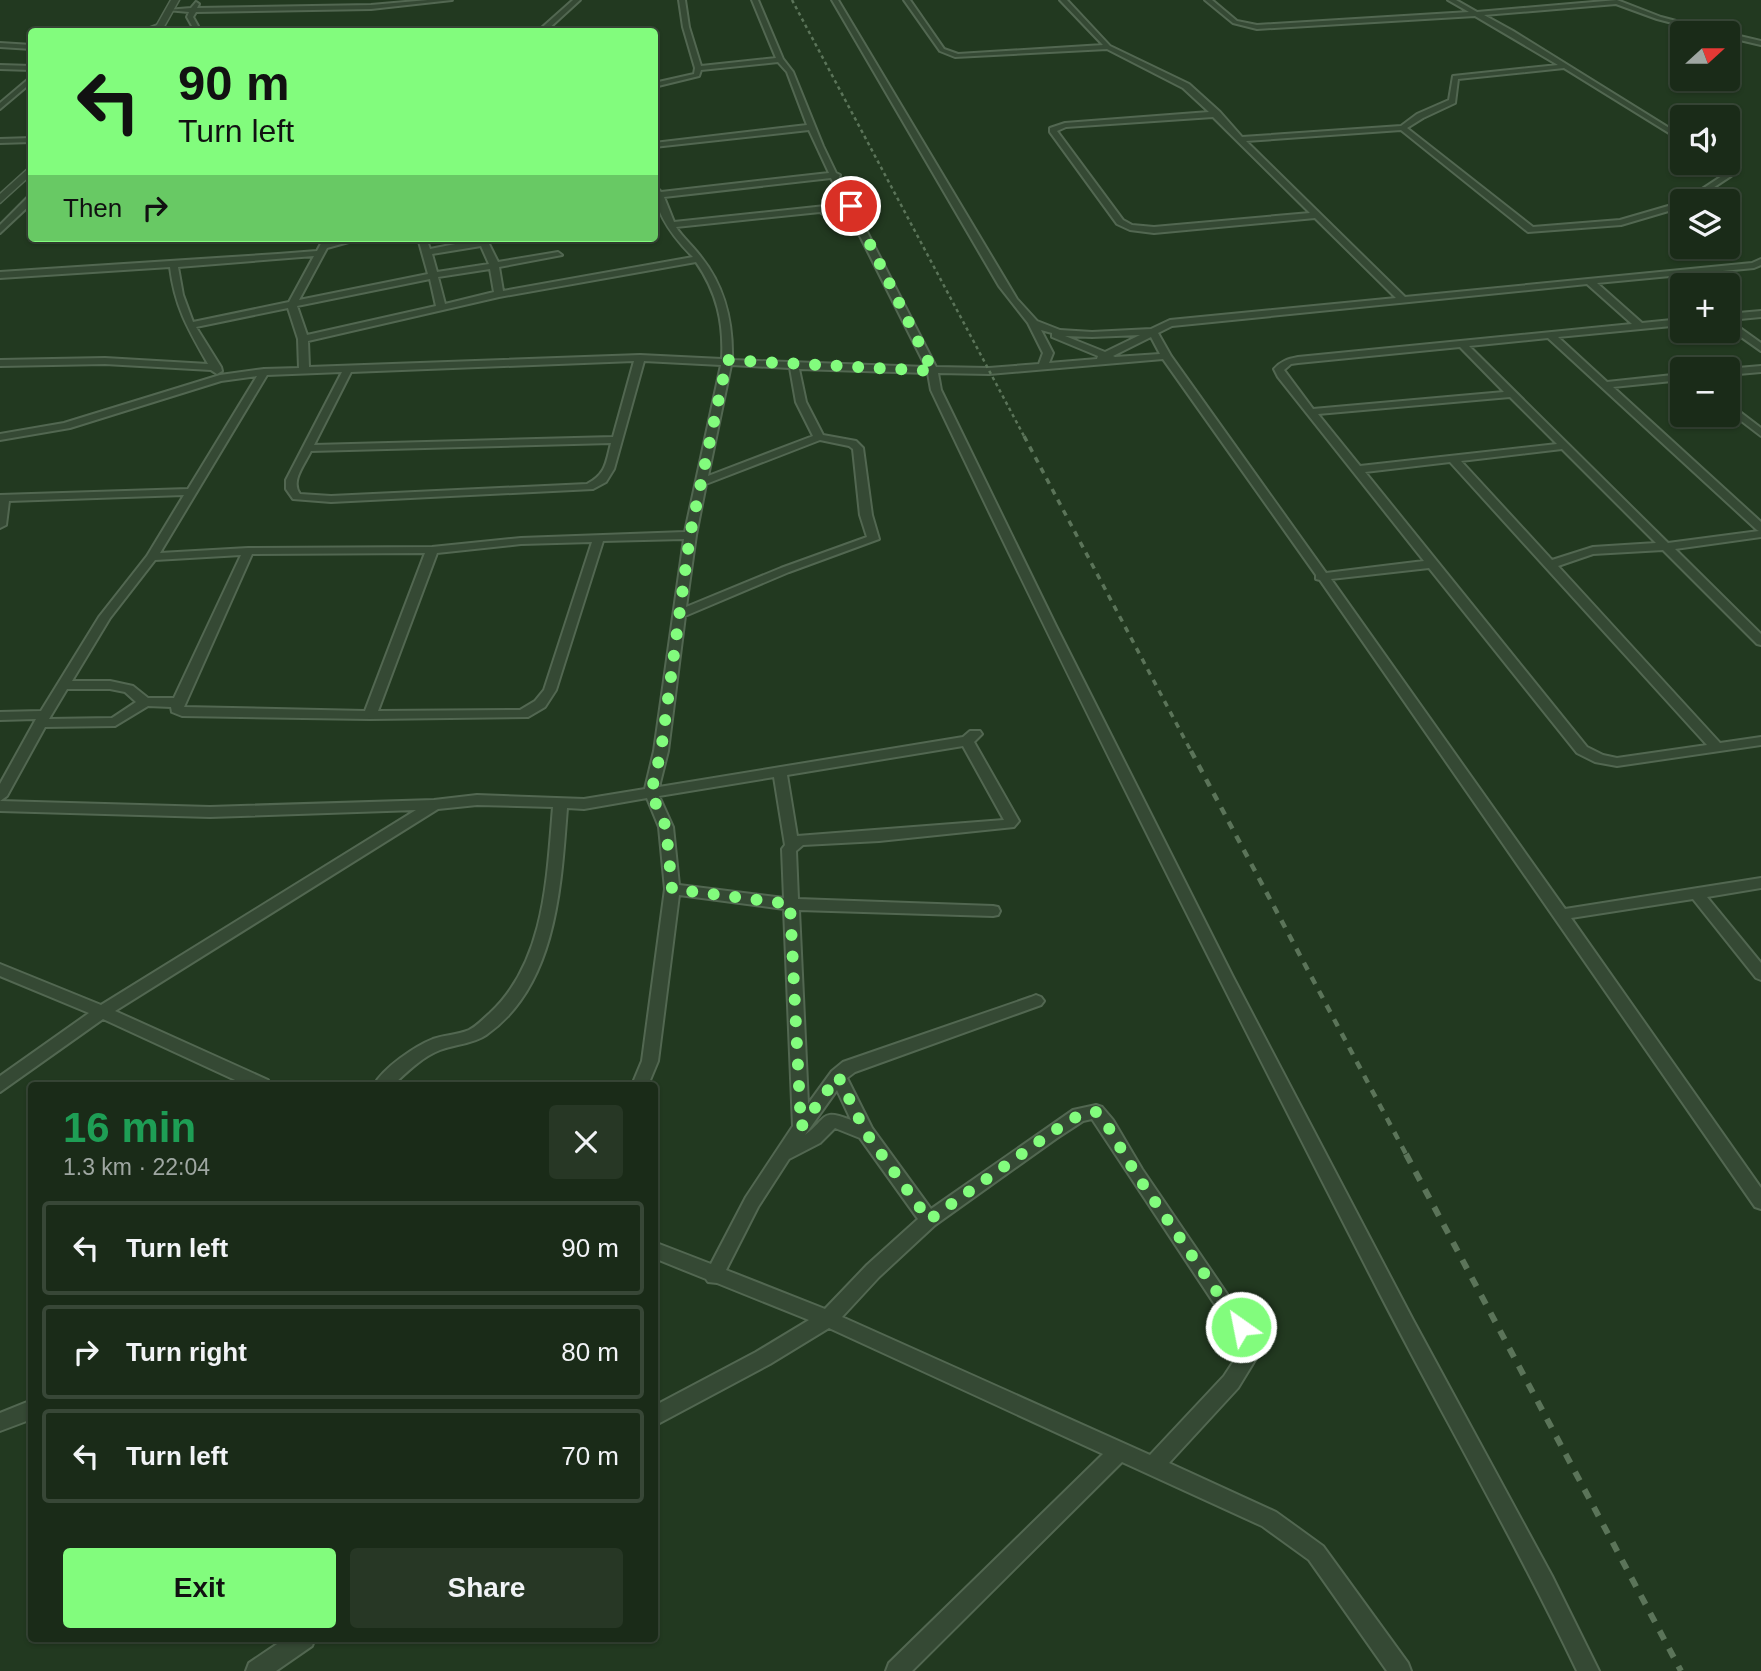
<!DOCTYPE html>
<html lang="en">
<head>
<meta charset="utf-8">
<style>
  :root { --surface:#1a2b18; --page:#273725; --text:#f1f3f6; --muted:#9fa7a2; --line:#384737; --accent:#82fc7d }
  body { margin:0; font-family:Arial,sans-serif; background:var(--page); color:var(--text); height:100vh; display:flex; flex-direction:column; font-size:26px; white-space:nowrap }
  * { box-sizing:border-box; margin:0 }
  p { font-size:23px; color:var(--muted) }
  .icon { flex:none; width:38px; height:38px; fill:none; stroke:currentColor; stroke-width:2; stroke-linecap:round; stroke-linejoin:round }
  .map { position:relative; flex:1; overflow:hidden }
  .panel { position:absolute; left:28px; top:1082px; width:630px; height:560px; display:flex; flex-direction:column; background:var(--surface); border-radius:7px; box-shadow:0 2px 5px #0004,0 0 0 2px var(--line) }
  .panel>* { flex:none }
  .hud { position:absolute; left:28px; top:28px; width:630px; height:214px; border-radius:7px; box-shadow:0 2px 5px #0004,0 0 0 2px var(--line); background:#82fc7d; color:#111; overflow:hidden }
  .needle { width:46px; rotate:69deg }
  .buttons { position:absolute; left:1670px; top:21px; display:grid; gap:14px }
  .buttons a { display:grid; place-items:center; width:70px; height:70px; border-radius:7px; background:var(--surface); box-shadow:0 2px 5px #0004,0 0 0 2px var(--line); font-size:35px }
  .pin { position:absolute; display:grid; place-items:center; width:60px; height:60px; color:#fff; margin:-30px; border:4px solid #fff; border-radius:50%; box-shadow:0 2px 7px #0007 }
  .me { position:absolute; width:77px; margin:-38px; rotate:327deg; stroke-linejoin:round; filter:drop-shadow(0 0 5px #0008) }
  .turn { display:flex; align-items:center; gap:24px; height:147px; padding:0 35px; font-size:32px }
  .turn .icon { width:91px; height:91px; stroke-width:2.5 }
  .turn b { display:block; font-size:49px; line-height:60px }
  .then { display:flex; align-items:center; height:66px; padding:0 35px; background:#0003; gap:14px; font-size:26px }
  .round { display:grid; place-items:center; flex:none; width:74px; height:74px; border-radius:7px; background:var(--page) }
  .head { display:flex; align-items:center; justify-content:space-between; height:119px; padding:0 35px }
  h1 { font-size:42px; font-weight:800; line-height:52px; color:#1e9e55 }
  .button { display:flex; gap:14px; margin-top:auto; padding:14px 35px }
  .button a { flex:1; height:80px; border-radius:7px; background:var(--accent); color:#111; font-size:28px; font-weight:800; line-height:80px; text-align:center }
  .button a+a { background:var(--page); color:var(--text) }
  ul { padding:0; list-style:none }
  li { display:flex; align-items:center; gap:21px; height:94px; margin:0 14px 10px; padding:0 21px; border:4px solid var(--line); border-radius:7px }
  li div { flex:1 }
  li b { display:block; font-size:26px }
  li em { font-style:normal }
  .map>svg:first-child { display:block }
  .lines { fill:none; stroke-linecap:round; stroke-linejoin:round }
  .minor-casing { stroke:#526751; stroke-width:4 }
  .tertiary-casing { stroke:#526751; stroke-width:3 }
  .minor { fill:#354934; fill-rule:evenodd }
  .tertiary { fill:#354934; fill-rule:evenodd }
  .rail-far3 { stroke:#5b7459; stroke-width:2.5; stroke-dasharray:3.5 3.5; stroke-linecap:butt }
  .rail-far2 { stroke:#5b7459; stroke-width:3.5; stroke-dasharray:6 6; stroke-linecap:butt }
  .rail-far1 { stroke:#5b7459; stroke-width:4.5; stroke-dasharray:8 8; stroke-linecap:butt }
  .rail { stroke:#5b7459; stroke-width:6; stroke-dasharray:10 10; stroke-linecap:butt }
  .route { stroke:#82fc7d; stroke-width:12; stroke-dasharray:0 21.6 }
</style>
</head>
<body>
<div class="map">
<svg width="1761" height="1671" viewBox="0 0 1761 1671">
  <rect width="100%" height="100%" fill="#223920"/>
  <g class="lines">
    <defs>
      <path id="minor" d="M 428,0 L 452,0 L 371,9 L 196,12 L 193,17 L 198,26 L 194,32 L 187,32 L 192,26 L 187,17 L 189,12 L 167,10 L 191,8 L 196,2 L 199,4 L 197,8 L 371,5 Z
        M 573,0 L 580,0 L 545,32 L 537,32 Z
        M 679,0 L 685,0 L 689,27 L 701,66 L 776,58 L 752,0 L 758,0 L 783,59 L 793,72 L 823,146 L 836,173 L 840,175 L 839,177 L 936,367 L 989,368 L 1039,364 L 1043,353 L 1028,323 L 999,286 L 832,0 L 838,0 L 1017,299 L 1037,321 L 1060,330 L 1092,332 L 1151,329 L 1170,320 L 1396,298 L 1315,218 L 1154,233 L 1130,230 L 1117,224 L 1050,132 L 1050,128 L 1065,123 L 1209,112 L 1183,88 L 1107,49 L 955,57 L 940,51 L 904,0 L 910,0 L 944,49 L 958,54 L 1103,45 L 1060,0 L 1067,0 L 1110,46 L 1189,84 L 1220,112 L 1242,137 L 1401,126 L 1417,114 L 1449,100 L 1453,76 L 1558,65 L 1475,16 L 1257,29 L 1233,23 L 1205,0 L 1212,0 L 1237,21 L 1257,25 L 1469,12 L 1448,0 L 1456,0 L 1477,12 L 1617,0 L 1661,17 L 1721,33 L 1711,33 L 1657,19 L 1616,4 L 1484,15 L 1513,31 L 1682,136 L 1682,141 L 1564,68 L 1458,79 L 1455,103 L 1423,118 L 1407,128 L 1533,227 L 1620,220 L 1682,202 L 1682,207 L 1621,225 L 1528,232 L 1401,130 L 1246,141 L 1405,297 L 1752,263 L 1761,259 L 1761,265 L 1754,268 L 1597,283 L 1642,323 L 1682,319 L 1682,325 L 1558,337 L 1607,382 L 1682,374 L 1682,380 L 1613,387 L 1761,522 L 1761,537 L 1675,549 L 1761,634 L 1761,645 L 1757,644 L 1663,550 L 1593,554 L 1558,566 L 1720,743 L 1761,737 L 1761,745 L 1617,766 L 1595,762 L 1577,753 L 1429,568 L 1331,579 L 1565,909 L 1761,878 L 1761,888 L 1707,897 L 1761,963 L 1761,980 L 1756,978 L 1693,899 L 1571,918 L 1761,1188 L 1761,1209 L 1755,1207 L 1320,580 L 1316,579 L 1316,575 L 1163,359 L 989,374 L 938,373 L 941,390 L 1056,626 L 1233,977 L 1413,1320 L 1552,1576 L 1599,1671 L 1577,1671 C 1516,1543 1445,1420 1380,1294 C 1226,994 1075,694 931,390 L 928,373 L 799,369 L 806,402 L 823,435 L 856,441 L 863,448 L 872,515 L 879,539 L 789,572 L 685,616 L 668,751 L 659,787 L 963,737 L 970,731 L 980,731 L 982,734 L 974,742 L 1019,821 L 1014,827 L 879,841 L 803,845 L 796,851 L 798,899 L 993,906 L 998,907 L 1000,911 L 998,915 L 993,916 L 799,910 L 808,1104 L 832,1071 L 843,1062 L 1031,997 L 1036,995 L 1041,997 L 1044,1001 L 1041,1005 L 855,1072 L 847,1078 L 872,1128 L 931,1209 L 1073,1110 L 1096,1105 L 1102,1107 L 1113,1120 L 1142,1169 L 1263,1347 L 1238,1388 L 1169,1463 L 1276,1512 L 1323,1546 L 1408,1663 L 1411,1671 L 1387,1671 L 1309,1560 L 1262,1526 L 1122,1462 L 912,1671 L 886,1671 L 889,1663 L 1103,1454 L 829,1328 L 770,1364 L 654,1426 L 654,1406 L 756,1352 L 809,1320 L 717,1283 L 708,1282 L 706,1279 L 654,1258 L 654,1242 L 711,1264 L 746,1197 L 793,1126 L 784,909 L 679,895 L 658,1061 L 648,1085 L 632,1085 L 642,1061 L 665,889 L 659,827 L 647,798 L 584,809 L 567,808 C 561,885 557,986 486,1035 C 473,1044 455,1044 440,1050 C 422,1057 407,1072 393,1085 L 374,1085 C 383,1068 415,1046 433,1039 C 444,1035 457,1035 469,1030 C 477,1026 483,1019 490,1013 C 545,962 547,878 553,807 L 477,805 L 438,809 L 115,1011 L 268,1080 L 270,1085 L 246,1085 L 103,1019 L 0,1092 L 0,1076 L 89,1013 L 0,976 L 0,964 L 101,1005 L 416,810 L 210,817 L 0,811 L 0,801 L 210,807 L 434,800 L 477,795 L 584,799 L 645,789 L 654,751 L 684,539 L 603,541 L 556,690 L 545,707 L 528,717 L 370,719 L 182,716 L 172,712 L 171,707 L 148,706 L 115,726 L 45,727 L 7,796 L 0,801 L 0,784 L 36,719 L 0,720 L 0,712 L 41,711 L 99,617 L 147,556 L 184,495 L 9,501 L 6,525 L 0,528 L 0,495 L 188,489 L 257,376 L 221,381 L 70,428 L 0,440 L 0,434 L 64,423 L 220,375 L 264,369 L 299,368 L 298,339 L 288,308 L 196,327 L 221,367 L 222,371 L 217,374 L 211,370 L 105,364 L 0,366 L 0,360 L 105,358 L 208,364 C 188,329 175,307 170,267 L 0,278 L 0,272 L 278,254 L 317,251 L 324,238 L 332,238 L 330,242 L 348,238 L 363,238 L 327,248 L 299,300 L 428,274 L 418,238 L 426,238 L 430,249 L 486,238 L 498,262 L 558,252 L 562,255 L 499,267 L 503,291 L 693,257 C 674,238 654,213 654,185 L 661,192 L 829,173 L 809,130 L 654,147 L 654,143 L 807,125 L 787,72 L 778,62 L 701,70 L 699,76 L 654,87 L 654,83 L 694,74 L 695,68 L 683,27 ZM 1213,117 L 1310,213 L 1154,227 L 1132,225 L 1123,220 L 1057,131 L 1066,127 ZM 831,178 L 844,204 L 674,222 L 664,197 ZM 847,209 L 853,222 L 843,219 L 829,211 ZM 820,212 L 837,223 L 856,228 L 926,367 L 732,360 C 733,321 725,287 701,257 C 693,246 683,238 676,227 ZM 481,246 L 489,264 L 437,272 L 432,254 ZM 314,256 L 289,302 L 193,322 L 183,295 L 178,267 ZM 696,262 C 717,292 724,323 722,359 L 640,355 L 309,367 L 308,341 L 499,297 ZM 490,269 L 494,292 L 445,304 L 438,277 ZM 430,279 L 436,306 L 307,335 L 297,306 ZM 1587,284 L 1632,324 L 1298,357 C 1288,359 1281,361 1274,369 L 1278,377 L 1424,561 L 1326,573 L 1171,356 L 1158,333 L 1172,326 ZM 1041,330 L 1052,333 L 1052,337 L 1098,356 L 1097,359 L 1049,363 L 1053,353 ZM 1140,335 L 1105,352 L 1065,336 L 1092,337 ZM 1151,337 L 1160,354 L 1115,357 L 1113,356 ZM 1548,338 L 1757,530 L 1759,531 L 1668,543 L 1469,346 ZM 1460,347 L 1504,392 L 1313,409 L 1284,370 L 1291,364 L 1298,363 ZM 634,361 L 613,437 L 314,445 L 351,372 ZM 644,361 L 721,365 L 685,532 L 521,538 L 432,547 L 248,548 L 160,553 L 267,375 L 342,372 L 286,480 L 286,489 L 293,499 L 331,502 L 593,489 L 606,482 L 614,469 ZM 731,365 L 790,368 L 796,402 L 813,436 L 708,476 ZM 1510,397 L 1557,444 L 1360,466 L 1318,414 ZM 820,440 L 849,446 L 853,449 L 860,515 L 867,537 L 781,568 L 686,607 L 696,535 L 706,484 ZM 611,443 C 606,463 606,474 587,484 L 331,496 L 300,494 C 290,481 305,464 311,451 ZM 1562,449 L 1656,543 L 1593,547 L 1552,560 L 1461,461 ZM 1450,462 L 1707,745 L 1617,758 L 1603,755 L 1587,747 L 1365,472 ZM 592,542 L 544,690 L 535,701 L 520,710 L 378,711 L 437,553 L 521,544 ZM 425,553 L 365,711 L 184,707 L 252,554 ZM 241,555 L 174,698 L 148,698 L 133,686 L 110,681 L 72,681 L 110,618 L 155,560 ZM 67,689 L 110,689 L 125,692 L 136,702 L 112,718 L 49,719 ZM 963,746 L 1004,820 L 797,836 L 787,775 ZM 774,777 L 785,845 L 782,849 L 784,898 L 679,885 L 673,827 L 659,796 ZM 837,1090 L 851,1120 C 820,1108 828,1118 805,1135 ZM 1092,1119 L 1243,1347 L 1224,1376 L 1150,1455 L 842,1317 L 879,1277 L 935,1225 L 1057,1138 L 1083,1121 ZM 835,1128 L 860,1138 L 918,1219 L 867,1265 L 825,1309 L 726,1270 L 758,1207 L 789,1159 L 820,1143 Z
        M 160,24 L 162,27 L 150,32 L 139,32 Z
        M 281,29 L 284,32 L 276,32 Z
        M 1726,33 L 1727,33 L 1761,41 L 1761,45 L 1727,37 Z
        M 0,43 L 32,45 L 32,49 L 0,47 Z
        M 0,65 L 32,66 L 32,70 L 0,69 Z
        M 32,76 L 32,82 L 0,109 L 0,103 Z
        M 32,138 L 32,142 L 0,143 L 0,139 Z
        M 1710,163 L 1718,163 L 1731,176 L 1693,201 L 1684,201 L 1722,176 Z
        M 29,196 L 32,196 L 32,203 L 0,233 L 0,225 Z
        M 1761,311 L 1761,317 L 1729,320 L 1761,343 L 1761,351 L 1727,327 L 1727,314 Z
        M 1761,366 L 1761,372 L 1727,375 L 1726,369 Z
        M 1727,402 L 1761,428 L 1761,436 L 1727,410 Z
        M 32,1400 L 32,1419 L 0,1431 L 0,1413 Z
        M 286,1638 L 315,1638 L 312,1646 L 276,1671 L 246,1671 L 249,1663 Z"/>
      <path id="tertiary" d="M 171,0 L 179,0 L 161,32 L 153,32 Z
        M 32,165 L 32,174 L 0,203 L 0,194 Z"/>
    </defs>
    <use href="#minor" class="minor-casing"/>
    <use href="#tertiary" class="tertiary-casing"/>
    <use href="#minor" class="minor"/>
    <use href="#tertiary" class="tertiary"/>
    <path class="rail-far3" d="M 792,0 L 1025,438"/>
    <path class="rail-far2" d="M 1024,436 L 1192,753"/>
    <path class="rail-far1" d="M 1191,751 L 1407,1156"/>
    <path class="rail" d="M 1406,1154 L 1681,1671"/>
  </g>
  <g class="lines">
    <path class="route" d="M 851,206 L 933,371 L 727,360 L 690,535 L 661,751 L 651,793 L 666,827 L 672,889 L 790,904 L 801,1127 L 838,1076 L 866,1133 L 929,1220 L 1051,1133 L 1079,1115 L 1096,1112 L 1107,1125 L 1136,1174 L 1241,1327"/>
  </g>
</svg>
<div class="buttons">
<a><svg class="needle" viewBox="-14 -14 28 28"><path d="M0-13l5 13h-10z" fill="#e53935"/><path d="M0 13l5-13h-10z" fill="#9fa7a2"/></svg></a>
<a><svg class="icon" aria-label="sound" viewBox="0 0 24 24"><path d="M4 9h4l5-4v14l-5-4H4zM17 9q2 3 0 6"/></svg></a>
<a><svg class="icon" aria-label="layers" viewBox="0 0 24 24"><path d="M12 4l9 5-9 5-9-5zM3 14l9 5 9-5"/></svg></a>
<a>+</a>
<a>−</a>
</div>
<div class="pin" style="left:851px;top:206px;background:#d93025"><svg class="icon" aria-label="arrive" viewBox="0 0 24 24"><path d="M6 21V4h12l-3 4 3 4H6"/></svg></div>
<svg class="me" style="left:1241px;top:1327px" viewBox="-20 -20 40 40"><circle r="17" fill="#82fc7d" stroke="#fff" stroke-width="3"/><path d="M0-11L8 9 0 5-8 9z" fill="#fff"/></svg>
<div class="hud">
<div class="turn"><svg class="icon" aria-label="left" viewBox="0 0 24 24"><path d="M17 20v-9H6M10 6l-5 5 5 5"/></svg><div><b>90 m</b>Turn left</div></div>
<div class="then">Then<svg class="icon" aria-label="right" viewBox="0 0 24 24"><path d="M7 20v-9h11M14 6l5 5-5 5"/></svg></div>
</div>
<section class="panel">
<div class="head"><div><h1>16 min</h1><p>1.3 km · 22:04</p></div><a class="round"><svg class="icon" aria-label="close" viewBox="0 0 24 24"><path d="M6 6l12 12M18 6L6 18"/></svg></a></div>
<ul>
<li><svg class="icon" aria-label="left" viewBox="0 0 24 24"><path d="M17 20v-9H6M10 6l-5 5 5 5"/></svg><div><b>Turn left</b></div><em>90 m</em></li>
<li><svg class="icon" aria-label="right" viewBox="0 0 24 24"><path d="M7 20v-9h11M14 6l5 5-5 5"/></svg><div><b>Turn right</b></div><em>80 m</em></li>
<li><svg class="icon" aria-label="left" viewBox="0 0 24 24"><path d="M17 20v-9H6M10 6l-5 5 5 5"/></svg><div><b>Turn left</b></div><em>70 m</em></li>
</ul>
<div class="button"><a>Exit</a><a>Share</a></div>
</section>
</div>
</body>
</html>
